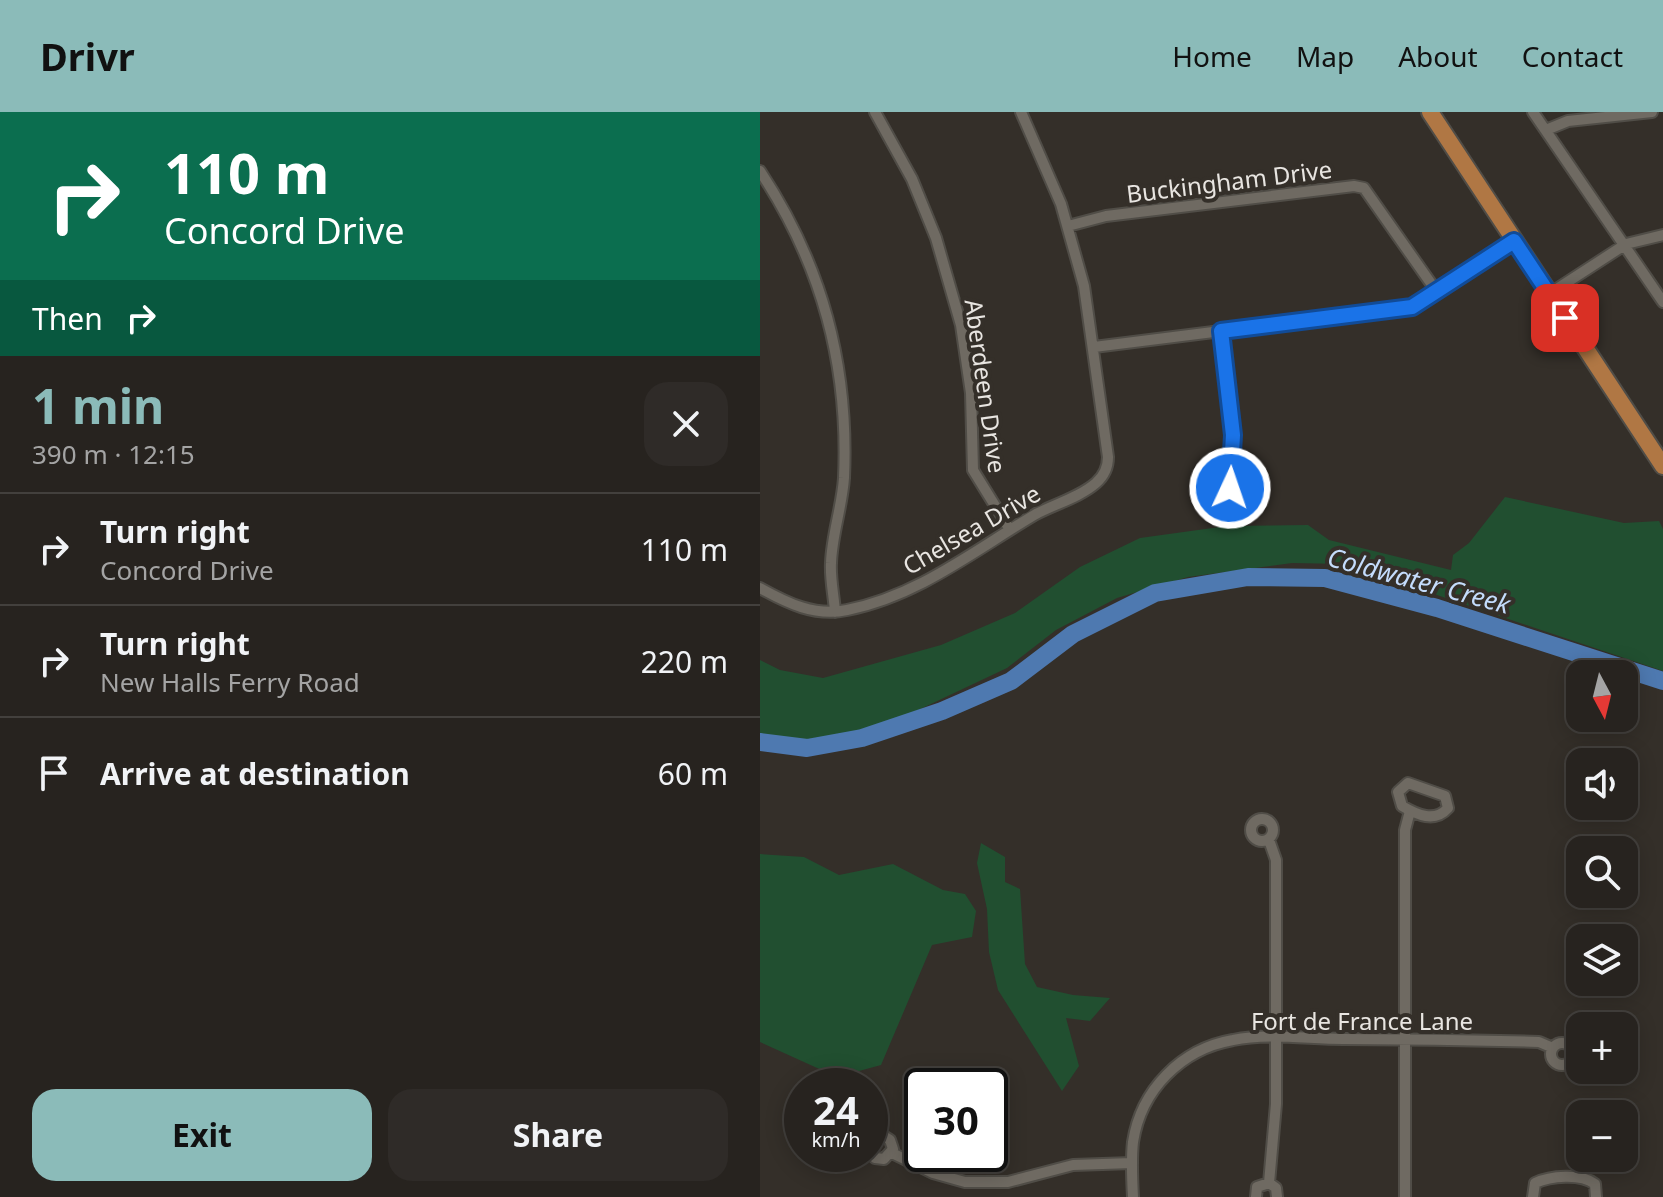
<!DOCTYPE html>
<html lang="en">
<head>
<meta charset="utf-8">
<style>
  :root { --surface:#27231f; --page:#2f2b28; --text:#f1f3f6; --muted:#a4a4a4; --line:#43403d; --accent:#8bbbb9 }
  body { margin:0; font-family:"Noto Sans",sans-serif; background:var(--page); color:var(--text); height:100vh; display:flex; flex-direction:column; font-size:30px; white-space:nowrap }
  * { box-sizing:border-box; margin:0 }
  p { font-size:26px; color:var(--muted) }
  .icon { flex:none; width:44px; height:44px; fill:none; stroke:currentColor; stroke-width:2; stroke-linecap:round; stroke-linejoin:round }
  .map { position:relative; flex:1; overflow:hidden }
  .side { display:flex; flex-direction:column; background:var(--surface); width:760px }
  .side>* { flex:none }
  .banner { background:#0b6e4f; color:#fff; overflow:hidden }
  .needle { width:52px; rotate:173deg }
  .controls { position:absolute; left:806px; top:548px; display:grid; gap:16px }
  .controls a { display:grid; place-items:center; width:72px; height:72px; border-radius:16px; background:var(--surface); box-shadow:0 4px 20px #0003,0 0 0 2px var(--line); font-size:40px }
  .speed { position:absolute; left:24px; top:956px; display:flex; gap:16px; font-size:40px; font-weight:700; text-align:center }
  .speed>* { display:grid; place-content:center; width:104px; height:104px; border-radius:50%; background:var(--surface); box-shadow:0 4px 20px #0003,0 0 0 2px var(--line); line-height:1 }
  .speed small { font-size:20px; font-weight:400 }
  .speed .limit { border:4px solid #111; border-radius:12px; background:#fff; color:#111 }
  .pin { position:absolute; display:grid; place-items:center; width:68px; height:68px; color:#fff; margin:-34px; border-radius:16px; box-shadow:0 4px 12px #0006 }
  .me { position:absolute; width:88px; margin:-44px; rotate:3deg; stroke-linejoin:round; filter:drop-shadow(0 0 6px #0008) }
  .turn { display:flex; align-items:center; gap:28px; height:168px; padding:0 32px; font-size:36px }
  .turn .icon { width:104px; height:104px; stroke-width:2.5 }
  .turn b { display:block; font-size:56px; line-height:68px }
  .then { display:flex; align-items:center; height:76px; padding:0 32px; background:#0003; gap:16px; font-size:30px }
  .round { display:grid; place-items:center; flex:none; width:84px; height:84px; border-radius:24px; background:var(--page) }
  .headline { display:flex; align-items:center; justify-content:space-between; height:136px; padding:0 32px }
  h1 { font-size:48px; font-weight:700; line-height:60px; color:var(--accent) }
  .action { display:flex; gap:16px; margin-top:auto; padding:16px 32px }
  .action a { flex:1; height:92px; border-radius:24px; background:var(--accent); color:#111; font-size:32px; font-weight:700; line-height:92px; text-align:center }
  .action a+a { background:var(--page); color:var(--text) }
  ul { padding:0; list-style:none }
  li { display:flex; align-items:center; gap:24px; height:112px; padding:0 32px; border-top:2px solid var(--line) }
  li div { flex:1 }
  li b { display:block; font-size:30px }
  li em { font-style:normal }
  header { display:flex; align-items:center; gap:48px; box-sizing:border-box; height:112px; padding:0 40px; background:var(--accent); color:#111 }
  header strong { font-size:38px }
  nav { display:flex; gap:44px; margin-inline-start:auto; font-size:28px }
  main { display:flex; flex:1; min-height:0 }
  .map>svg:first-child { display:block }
  .green { fill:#214f30 }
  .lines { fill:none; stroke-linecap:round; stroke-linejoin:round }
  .river { stroke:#4e79b0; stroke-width:18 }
  .street-casing { stroke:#504d47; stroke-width:14 }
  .primary-casing { stroke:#504d47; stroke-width:20 }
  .street { stroke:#6f6a62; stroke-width:10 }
  .primary { stroke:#b07744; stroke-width:16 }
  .route-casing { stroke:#114b97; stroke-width:20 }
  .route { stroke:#1a73e8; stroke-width:14 }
  .labels { text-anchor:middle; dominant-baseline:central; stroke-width:8; stroke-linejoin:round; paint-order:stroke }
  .street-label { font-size:24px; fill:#e8e5e1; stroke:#342f29 }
  .water-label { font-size:26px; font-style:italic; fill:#c4dcfc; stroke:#342f29 }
</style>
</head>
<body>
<header>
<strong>Drivr</strong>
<nav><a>Home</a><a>Map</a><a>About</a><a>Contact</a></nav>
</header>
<main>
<section class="side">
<div class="banner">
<div class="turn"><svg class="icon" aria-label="right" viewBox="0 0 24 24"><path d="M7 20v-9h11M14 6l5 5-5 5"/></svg><div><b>110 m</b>Concord Drive</div></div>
<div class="then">Then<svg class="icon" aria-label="right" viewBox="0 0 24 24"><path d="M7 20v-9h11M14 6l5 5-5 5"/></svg></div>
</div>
<div class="headline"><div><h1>1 min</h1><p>390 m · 12:15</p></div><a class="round"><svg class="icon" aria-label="close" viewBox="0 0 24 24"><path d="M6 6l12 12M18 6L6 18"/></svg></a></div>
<ul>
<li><svg class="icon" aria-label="right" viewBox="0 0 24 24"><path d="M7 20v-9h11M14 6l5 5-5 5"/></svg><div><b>Turn right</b><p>Concord Drive</p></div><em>110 m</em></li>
<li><svg class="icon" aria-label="right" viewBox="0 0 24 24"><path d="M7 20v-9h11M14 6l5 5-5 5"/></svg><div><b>Turn right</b><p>New Halls Ferry Road</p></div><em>220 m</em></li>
<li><svg class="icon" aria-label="arrive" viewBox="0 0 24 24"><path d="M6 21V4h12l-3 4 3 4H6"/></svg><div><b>Arrive at destination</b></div><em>60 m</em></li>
</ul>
<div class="action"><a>Exit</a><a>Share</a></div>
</section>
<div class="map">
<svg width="903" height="1085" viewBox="0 0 903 1085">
  <rect width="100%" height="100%" fill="#342f29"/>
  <path class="green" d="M 745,385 L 864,411 L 899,409 L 903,417 L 903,559 L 585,452 L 532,451 L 428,465 L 357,486 L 296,518 L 247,556 L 116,618 L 64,632 L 32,631 L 0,623 L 0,548 L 20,558 L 63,566 L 181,533 L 255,501 L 320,455 L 380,426 L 467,414 L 548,413 L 569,428 L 691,458 L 693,443 L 709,431 Z
    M 221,731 L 245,745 L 245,770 L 260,777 L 265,852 L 277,875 L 313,883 L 350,886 L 330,909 L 306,906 L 319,954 L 302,979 L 238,878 L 229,840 L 227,797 L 217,751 Z
    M 0,742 L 44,745 L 79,763 L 133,752 L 183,778 L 205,782 L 216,799 L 212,825 L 172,833 L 121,953 L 77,965 L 0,930 Z"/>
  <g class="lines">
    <path class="river" d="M 0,630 L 47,636 L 102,626 L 182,599 L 251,569 L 313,522 L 395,481 L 488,465 L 565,466 L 677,496 L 903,569"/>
    <defs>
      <path id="street" d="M 115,0 L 152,67 L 176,126 L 201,213 L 211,281 L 213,358 L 250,418
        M 773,0 L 903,190
        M 786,18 L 808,9 L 892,0
        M 0,59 C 62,153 89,253 84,366 C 82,395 72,422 71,451 C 70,467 74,484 75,500
        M 308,114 L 346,104 L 594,74 L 604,76 L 677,180
        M 789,182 L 866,132 L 903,123
        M 461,219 L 473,323 L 470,376
        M 334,235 L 652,195 L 754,129
        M 0,476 C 27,491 55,505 87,498 C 158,484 215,438 276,402 C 295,392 320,385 336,371 C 344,364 348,356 348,345 L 324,174 L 301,92 L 261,0
        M 648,671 L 685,684 L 688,696 C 675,711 657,703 642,694 L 638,680 Z
        M491 718a11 11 0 1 1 22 0a11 11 0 1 1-22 0Z
        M 509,728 L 516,748 L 516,992 L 509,1071
        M791 942a11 11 0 1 1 22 0a11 11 0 1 1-22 0Z
        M 110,1031 L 114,1026 L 122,1023 L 130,1028 L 133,1037 L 124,1047 L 115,1046 L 110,1040
        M 132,1041 L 173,1061 L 205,1070 L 248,1070 L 313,1053 L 372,1051
        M 509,1071 L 516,1076 L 517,1085
        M 373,1085 C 372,1067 371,1048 373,1030 C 381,978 421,937 473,928 C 508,921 548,927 583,927 C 648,927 714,928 779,930 L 793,936
        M 496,1085 L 497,1075 L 509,1071
        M 645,1085 L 645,718 L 650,699
        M 773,1085 L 775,1071 C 790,1064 821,1061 835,1072 L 836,1085"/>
      <path id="primary" d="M 670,0 L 903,354"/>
    </defs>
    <use href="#street" class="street-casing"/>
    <use href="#primary" class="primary-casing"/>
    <use href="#street" class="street"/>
    <use href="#primary" class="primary"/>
  </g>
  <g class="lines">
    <defs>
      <path id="route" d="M 470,376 L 473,323 L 461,219 L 652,195 L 754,129 L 805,206"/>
    </defs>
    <use href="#route" class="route-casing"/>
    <use href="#route" class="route"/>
  </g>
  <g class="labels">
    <g class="street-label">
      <text transform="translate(469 69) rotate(-7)">Buckingham Drive</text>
      <text transform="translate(226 274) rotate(82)">Aberdeen Drive</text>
      <text transform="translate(211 417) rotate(-30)">Chelsea Drive</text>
      <text x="602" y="908">Fort de France Lane</text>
    </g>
    <g class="water-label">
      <text transform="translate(659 468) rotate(15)">Coldwater Creek</text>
    </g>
  </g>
</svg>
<div class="controls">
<a><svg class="needle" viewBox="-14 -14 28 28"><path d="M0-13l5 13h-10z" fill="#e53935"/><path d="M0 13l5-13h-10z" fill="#a4a4a4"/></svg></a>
<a><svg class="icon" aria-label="sound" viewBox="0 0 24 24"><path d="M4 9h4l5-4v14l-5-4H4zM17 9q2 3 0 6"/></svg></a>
<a><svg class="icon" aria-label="search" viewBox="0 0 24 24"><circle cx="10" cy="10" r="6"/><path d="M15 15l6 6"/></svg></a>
<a><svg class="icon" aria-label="layers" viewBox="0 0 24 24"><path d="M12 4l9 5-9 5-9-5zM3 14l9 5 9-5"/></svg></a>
<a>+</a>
<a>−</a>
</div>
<div class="speed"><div>24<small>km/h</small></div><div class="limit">30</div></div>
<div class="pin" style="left:805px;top:206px;background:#d93025"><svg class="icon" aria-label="arrive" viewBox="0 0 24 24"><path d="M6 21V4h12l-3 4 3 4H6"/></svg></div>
<svg class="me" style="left:470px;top:376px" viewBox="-20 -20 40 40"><circle r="17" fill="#1a73e8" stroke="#fff" stroke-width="3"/><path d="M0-11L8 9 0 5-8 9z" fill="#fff"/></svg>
</div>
</main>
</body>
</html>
